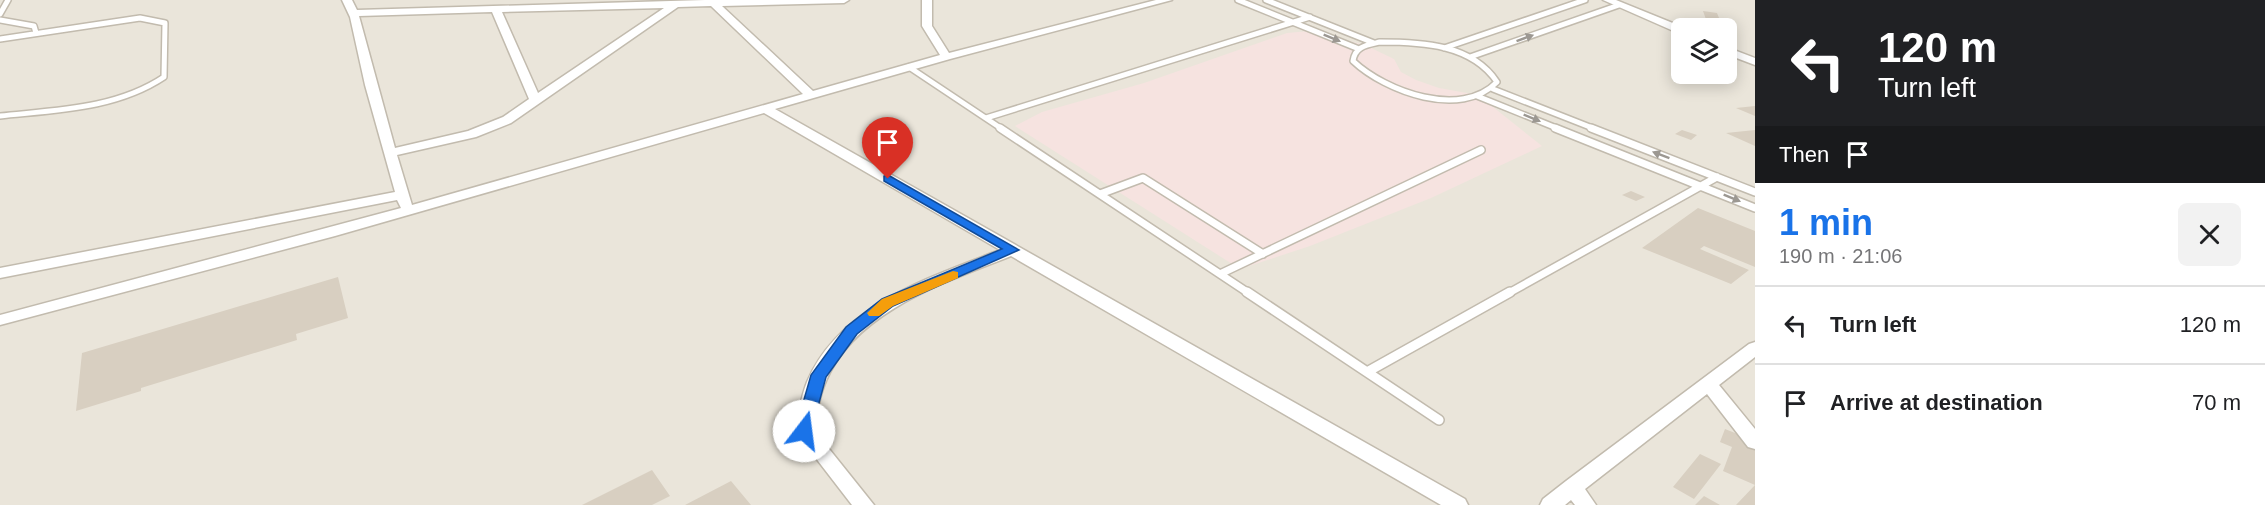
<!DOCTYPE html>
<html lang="en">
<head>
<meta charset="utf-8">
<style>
  :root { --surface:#fff; --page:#f2f2f2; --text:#202124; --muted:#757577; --line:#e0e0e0; --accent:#1a73e8 }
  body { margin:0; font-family:Arial,sans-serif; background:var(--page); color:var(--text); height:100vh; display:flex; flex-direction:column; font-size:22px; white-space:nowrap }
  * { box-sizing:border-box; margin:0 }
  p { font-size:20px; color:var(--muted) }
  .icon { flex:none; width:33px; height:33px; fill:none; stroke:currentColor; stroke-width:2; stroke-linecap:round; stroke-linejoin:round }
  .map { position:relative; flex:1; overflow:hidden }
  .details { display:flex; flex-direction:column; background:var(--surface); width:510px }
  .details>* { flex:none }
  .banner { background:#202124; color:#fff; overflow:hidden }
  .fabs { position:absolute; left:1671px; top:18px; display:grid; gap:12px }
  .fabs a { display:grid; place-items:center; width:66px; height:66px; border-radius:9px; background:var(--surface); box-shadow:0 3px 15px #0003; font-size:30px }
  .pin { position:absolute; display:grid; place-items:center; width:51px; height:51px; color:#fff; margin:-62px -26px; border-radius:50% 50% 50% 0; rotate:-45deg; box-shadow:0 0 6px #0007 }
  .pin .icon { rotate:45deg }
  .me { position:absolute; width:66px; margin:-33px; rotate:15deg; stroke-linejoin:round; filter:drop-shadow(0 0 4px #0008) }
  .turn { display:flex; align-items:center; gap:21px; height:126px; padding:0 24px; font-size:27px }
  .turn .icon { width:78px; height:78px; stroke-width:2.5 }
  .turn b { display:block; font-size:42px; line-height:51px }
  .then { display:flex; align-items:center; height:57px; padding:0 24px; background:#0003; gap:12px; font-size:22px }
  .round { display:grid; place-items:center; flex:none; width:63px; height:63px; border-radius:9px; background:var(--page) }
  .overview { display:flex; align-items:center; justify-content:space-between; height:102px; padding:0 24px }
  h1 { font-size:36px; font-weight:700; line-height:45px; color:var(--accent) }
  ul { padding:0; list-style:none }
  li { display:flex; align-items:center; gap:18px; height:78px; padding:0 24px; border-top:2px solid var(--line) }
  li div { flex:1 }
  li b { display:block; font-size:22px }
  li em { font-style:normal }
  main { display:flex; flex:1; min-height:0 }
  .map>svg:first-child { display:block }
  .residential { fill:#eae5da; fill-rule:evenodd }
  .medical { fill:#f6e3e0 }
  .building { fill:#d8cfc1 }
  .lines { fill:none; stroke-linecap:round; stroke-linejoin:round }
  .service-far2-casing { stroke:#c2bbae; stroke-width:8 }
  .service-far1-casing { stroke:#c2bbae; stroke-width:10 }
  .service-casing { stroke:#c2bbae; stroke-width:12 }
  .minor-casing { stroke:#c2bbae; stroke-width:3 }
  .service-far2 { stroke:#fff; stroke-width:5 }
  .service-far1 { stroke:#fff; stroke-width:7 }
  .service { stroke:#fff; stroke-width:9 }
  .minor { fill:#fff; fill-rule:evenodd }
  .oneway { fill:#9c9892 }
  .route { fill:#1a73e8; stroke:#114b97; stroke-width:1.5 }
  .slow { fill:#f59e0b }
</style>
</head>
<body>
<main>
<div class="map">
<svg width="1755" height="505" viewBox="0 0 1755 505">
  <rect width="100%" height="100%" fill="#f6f3ec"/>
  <path class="residential" d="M 0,0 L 1755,0 L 1755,505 L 0,505 ZM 1682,28 L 1726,28 L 1726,74 L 1682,74 Z"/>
  <path class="medical" d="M 1309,31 L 1365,45 L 1394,59 L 1401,72 L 1416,80 L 1439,88 L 1478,95 L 1542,146 L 1431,198 L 1310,246 L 1240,269 L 1015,126 L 1042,112 L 1144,83 L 1287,33 Z"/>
  <path class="building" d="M 1703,11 L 1717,13 L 1723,28 L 1708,25 Z
    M 1755,106 L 1755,116 L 1736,108 Z
    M 1682,130 L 1697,135 L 1691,140 L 1675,134 Z
    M 1755,130 L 1755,146 L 1726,133 Z
    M 1631,191 L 1645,197 L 1636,201 L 1622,195 Z
    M 1698,208 L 1755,231 L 1755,267 L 1704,246 L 1700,249 L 1749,270 L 1731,284 L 1642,248 Z
    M 338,277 L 348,318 L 296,334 L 297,340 L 141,388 L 141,391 L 76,411 L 82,353 Z
    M 1725,429 L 1755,441 L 1755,505 L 1736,505 L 1755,485 L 1723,471 L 1732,447 L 1720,442 Z
    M 1700,454 L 1721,464 L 1694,499 L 1673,487 Z
    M 652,470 L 670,496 L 652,505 L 582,505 Z
    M 731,481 L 751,505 L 685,505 Z
    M 1704,496 L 1720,505 L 1695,505 Z"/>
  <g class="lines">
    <defs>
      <path id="service-far2" d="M 1238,0 L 1359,49
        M 1266,0 L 1374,43
        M 0,14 L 8,0
        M 0,20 L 34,26 L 36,33
        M 0,39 L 140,18 L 165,23 L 164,77 C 116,109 56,110 0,116
        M 1380,42 C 1421,42 1472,44 1497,82 C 1461,119 1386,92 1353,61 C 1355,46 1367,45 1380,42 Z
        M 1444,48 L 1585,0
        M 1470,57 L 1619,5
        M 909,67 L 1002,129
        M 1493,89 L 1595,129
        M 1477,96 L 1559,129
        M 986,118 L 1310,17"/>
      <path id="service-far1" d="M 1000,128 L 1250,294
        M 1555,128 L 1755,208
        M 1591,128 L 1755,192
        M 1100,194 L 1143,178 L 1263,254
        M 1220,274 L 1481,150
        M 1507,294 L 1717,177"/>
      <path id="service" d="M 1247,292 L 1439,420
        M 1367,372 L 1510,292"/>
      <path id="minor" d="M 342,0 L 352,0 L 357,10 L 705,0 L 849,0 L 844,3 L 722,6 L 813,91 L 940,55 L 922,26 L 922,0 L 932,0 L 932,26 L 949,53 L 1156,0 L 1172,0 L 950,59 L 775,109 L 1465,499 L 1468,505 L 1441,505 L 1011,256 C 946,282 855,311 826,381 C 819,396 817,413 814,430 L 874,505 L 852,505 L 795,431 C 798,415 801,397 807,382 C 840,305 929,278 1000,250 L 764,113 L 335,236 L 0,325 L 0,315 L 401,208 L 397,200 L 0,278 L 0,268 L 395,192 L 365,85 L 350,17 ZM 711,6 L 803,94 L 412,205 L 397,155 L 476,137 L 511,123 L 678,7 ZM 664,8 L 538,93 L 502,12 ZM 492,12 L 529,99 L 503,117 L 468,131 L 395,148 L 359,16 Z
        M 1603,0 L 1616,0 L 1685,28 L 1682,28 L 1682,34 L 1678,33 Z
        M 1726,47 L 1755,58 L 1755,65 L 1726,54 Z
        M 1755,342 L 1755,357 L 1719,385 L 1755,429 L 1755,449 L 1748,447 L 1707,394 L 1585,489 L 1596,505 L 1575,505 L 1571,500 L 1565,505 L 1540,505 L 1543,499 L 1566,481 L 1749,344 Z"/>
    </defs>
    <use href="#service-far2" class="service-far2-casing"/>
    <use href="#service-far1" class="service-far1-casing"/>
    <use href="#service" class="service-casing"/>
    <use href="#minor" class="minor-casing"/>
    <use href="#service-far2" class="service-far2"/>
    <use href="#service-far1" class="service-far1"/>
    <use href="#service" class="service"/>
    <use href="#minor" class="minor"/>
  </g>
  <defs><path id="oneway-solid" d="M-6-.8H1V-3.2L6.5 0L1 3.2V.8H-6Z" transform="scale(1.5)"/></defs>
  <g class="oneway">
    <use href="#oneway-solid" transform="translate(1332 38) rotate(22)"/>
    <use href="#oneway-solid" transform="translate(1525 38) rotate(-20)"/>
    <use href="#oneway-solid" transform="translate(1532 118) rotate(22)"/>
    <use href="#oneway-solid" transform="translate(1661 155) rotate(-159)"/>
    <use href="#oneway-solid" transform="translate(1732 198) rotate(22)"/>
  </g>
  <path class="route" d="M 888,175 L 1019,250 L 893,306 L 857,334 L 826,377 L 810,436 L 797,436 L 795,431 L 811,375 L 846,327 L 882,299 L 1002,249 L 884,181 L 884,176 Z"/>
  <path class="slow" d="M 953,271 L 958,272 L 958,278 L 893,306 L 879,316 L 869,316 L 867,313 L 882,299 Z"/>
</svg>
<div class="fabs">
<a><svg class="icon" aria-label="layers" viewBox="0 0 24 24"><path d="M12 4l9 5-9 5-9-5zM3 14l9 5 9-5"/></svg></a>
</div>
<div class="pin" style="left:888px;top:179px;background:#d93025"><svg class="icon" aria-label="arrive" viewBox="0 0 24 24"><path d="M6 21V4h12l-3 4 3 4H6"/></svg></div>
<svg class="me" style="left:804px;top:431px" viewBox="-20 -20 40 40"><circle r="19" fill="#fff"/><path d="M0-13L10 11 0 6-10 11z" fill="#1a73e8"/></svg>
</div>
<section class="details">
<div class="banner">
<div class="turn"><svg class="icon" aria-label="left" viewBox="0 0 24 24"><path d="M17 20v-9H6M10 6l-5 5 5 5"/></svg><div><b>120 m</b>Turn left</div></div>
<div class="then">Then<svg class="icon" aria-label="arrive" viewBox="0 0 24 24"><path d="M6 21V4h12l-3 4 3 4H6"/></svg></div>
</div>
<div class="overview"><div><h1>1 min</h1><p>190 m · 21:06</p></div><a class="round"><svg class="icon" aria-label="close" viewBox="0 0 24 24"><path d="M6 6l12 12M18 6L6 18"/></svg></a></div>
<ul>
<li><svg class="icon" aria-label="left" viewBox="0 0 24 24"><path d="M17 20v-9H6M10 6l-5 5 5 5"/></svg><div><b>Turn left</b></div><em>120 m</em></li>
<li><svg class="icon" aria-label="arrive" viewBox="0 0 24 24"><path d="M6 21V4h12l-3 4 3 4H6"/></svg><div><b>Arrive at destination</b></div><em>70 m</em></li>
</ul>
</section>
</main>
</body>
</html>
